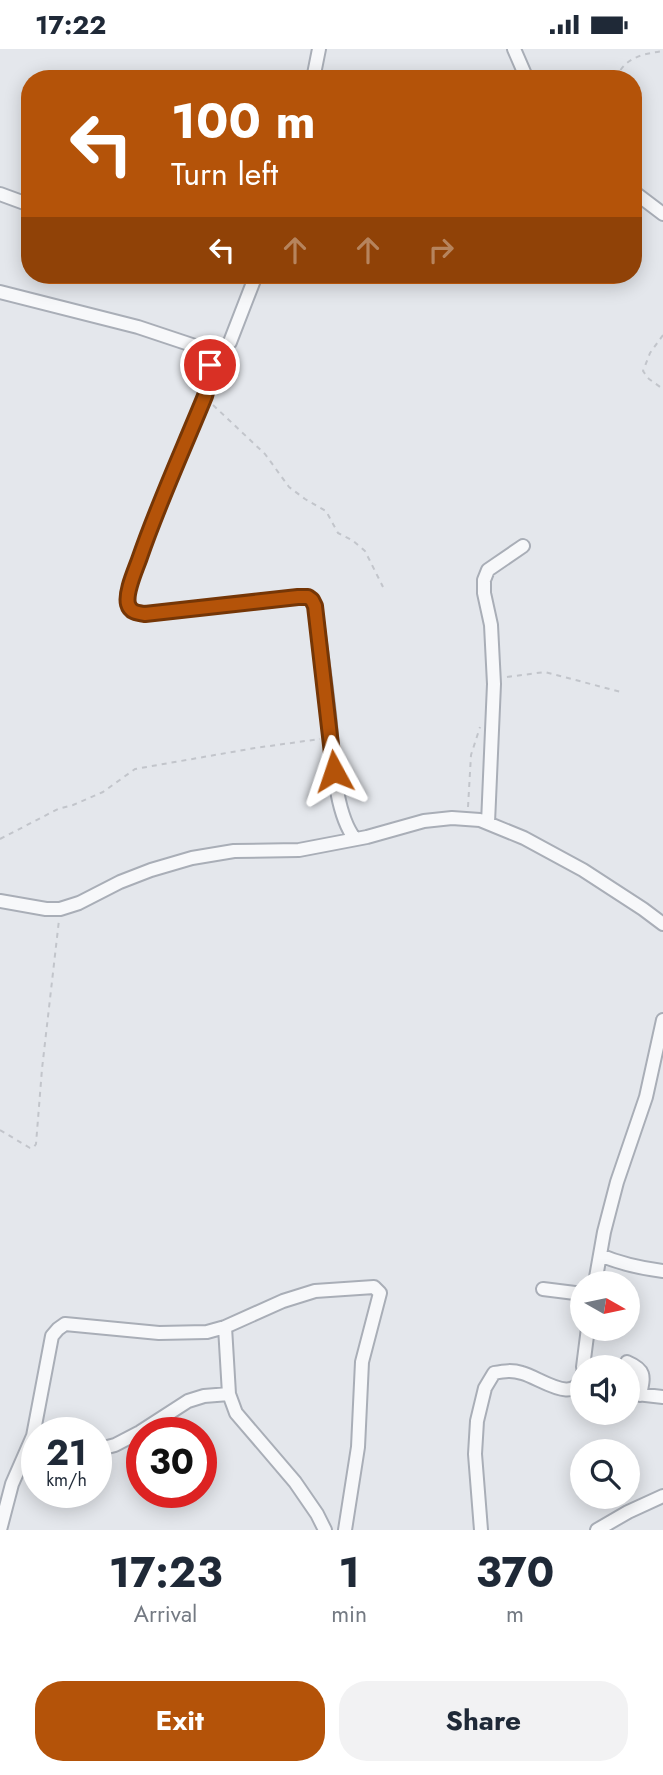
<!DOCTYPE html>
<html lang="en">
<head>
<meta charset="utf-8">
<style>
  :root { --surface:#fff; --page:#f2f2f3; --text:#1f2937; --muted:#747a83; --accent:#b45309 }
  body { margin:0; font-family:Jost,sans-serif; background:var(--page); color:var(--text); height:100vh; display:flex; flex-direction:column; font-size:26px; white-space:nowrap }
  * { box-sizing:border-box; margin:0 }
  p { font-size:23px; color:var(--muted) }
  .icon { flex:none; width:38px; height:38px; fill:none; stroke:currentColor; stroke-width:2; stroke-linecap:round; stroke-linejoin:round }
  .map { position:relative; height:1481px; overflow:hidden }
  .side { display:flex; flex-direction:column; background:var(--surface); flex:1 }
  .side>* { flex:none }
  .top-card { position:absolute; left:21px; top:21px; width:621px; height:214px; border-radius:28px; box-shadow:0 4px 18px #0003; background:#b45309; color:#fff; overflow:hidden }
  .needle { width:46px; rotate:99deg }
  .buttons { position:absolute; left:570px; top:1222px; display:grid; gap:14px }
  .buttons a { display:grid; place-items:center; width:70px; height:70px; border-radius:50%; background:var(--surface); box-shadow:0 4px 18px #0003; font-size:35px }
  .speed { position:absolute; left:21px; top:1368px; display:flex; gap:14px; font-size:35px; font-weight:700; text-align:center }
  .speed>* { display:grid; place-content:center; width:91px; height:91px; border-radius:50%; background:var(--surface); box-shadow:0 4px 18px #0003; line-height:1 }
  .speed small { font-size:18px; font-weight:400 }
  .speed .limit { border:10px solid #d22; background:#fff; color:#111 }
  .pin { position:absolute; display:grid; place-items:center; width:60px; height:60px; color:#fff; margin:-30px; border:4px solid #fff; border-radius:50%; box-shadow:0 2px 7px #0007 }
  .me { position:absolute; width:77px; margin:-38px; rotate:355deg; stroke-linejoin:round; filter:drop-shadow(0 0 5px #0008) }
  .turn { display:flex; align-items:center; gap:24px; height:147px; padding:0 35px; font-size:32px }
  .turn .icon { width:91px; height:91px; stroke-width:2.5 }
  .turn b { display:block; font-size:49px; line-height:60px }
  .lanes { display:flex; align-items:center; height:66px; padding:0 35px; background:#0003; justify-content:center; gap:35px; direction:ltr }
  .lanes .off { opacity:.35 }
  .eta { display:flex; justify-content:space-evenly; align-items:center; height:119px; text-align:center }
  .eta b { font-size:42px; font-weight:700; line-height:49px }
  .button { display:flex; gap:14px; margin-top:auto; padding:14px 35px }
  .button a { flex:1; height:80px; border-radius:28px; background:var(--accent); color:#fff; font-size:28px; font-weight:700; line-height:80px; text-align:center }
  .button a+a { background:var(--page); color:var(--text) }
  .status { display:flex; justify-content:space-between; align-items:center; height:49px; padding:0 35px; background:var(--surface); direction:ltr }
  .status svg { height:19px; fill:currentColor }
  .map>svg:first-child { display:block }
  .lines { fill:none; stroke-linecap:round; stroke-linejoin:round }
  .minor-casing { stroke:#a9aeb7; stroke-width:16 }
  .path { stroke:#c2c5cb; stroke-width:2; stroke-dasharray:5 5; stroke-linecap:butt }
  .minor { stroke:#f7f8fa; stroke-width:12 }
  .route-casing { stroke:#753606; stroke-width:18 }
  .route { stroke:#b45309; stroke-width:12 }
</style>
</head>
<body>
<div class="status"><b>17:22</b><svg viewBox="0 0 49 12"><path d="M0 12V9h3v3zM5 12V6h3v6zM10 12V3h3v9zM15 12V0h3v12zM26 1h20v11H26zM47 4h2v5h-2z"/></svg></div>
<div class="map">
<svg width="663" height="1481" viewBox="0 0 663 1481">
  <rect width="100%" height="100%" fill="#e4e7ec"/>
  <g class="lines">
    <defs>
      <path id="minor" d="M 514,0 L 527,30
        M 313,30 L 319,0
        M 634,143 L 663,165
        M 0,145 L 30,156
        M 0,243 L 138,278 L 207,301 L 221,300 L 230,293 L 256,226
        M 207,301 C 211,318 210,330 205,347 C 183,401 159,453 140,508 C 136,520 125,543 128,555 C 130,563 137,564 145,565 L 298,548 C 307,548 311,549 315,557 C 320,593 325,629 329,665 C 333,701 333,762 355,790
        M 488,774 L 494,635 L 491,576 L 484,544 L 484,531 L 488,521 L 523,497
        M 0,852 L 46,860 L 60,860 L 79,854 L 120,833 L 151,821 L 192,809 L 234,802 L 299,801 L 367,788 L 424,772 L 452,769 L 480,771 L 524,789 L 583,821 L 643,860 L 663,875
        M 600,1206 C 621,1215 640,1219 663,1222
        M 595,1234 L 604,1183 L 617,1133 L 646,1048 L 663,971
        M 543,1240 L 583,1245
        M 225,1278 L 229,1345 L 236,1364 L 295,1433 L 317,1465 L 325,1481
        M 627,1313 C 646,1321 644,1327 640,1346
        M 583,1318 L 588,1279
        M 628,1344 L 663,1348
        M 96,1401 L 115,1396 L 140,1383 L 188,1352 L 204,1347 L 229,1345
        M 0,1481 L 12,1435 L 33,1387 L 52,1287 L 58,1280 L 65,1275 L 159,1284 L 207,1283 L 225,1278 L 283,1252 L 315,1242 L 374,1238 L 380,1244 L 362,1313 L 358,1398 L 345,1481
        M 481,1481 L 475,1405 L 477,1372 L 485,1339 L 494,1324 C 505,1322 512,1321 522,1324 C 541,1329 577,1359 583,1323
        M 597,1481 L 628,1463 L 663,1447"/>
    </defs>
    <use href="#minor" class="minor-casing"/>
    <path class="path" d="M 616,30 C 624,8 643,5 663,2
      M 663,286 L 650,304 L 643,322 L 649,330 L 663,340
      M 213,356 L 265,405 L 289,438 L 305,450 L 326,462 L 338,484 L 352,491 L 365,502 L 383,538
      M 507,628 L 545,623 L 621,643
      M 468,758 L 471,706 L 480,678
      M 0,790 L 58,760 L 73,756 L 103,743 L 135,720 L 255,699 L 320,690
      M 0,1081 L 30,1099 L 34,1098 L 36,1095 L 42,1020 L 59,871"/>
    <use href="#minor" class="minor"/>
  </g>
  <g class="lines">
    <defs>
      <path id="route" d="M 210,316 L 210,329 L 205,347 C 183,401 159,453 140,508 C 136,520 125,543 128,555 C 130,563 137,564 145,565 L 298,548 L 308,548 L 312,551 L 315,557 L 334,722"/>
    </defs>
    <use href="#route" class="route-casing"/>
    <use href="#route" class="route"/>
  </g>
</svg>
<div class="buttons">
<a><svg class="needle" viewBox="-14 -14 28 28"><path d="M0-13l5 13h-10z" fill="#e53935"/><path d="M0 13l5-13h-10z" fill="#747a83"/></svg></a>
<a><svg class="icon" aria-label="sound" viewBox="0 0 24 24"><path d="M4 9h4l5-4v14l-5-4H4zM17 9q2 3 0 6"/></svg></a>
<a><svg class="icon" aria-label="search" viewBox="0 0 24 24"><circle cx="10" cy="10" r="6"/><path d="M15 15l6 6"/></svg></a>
</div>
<div class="speed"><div>21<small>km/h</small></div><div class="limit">30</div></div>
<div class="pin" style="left:210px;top:316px;background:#d93025"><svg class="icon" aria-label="arrive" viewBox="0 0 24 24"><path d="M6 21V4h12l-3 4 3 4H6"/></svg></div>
<svg class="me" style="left:334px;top:722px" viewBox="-20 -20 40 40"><path d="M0-17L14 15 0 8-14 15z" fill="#b45309" stroke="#fff" stroke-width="4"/></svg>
<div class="top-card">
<div class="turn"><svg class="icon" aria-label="left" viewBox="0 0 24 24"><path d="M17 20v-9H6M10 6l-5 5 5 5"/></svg><div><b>100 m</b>Turn left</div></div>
<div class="lanes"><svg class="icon" aria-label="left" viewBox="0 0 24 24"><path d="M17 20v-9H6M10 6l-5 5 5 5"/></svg><svg class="icon off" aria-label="ahead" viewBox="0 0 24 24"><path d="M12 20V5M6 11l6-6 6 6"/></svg><svg class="icon off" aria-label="ahead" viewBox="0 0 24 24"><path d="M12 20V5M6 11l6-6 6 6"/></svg><svg class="icon off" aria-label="right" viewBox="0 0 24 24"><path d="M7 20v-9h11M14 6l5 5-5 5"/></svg></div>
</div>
</div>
<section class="side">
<div class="eta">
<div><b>17:23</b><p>Arrival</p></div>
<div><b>1</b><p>min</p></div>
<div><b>370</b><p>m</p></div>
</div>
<div class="button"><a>Exit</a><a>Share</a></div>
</section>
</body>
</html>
